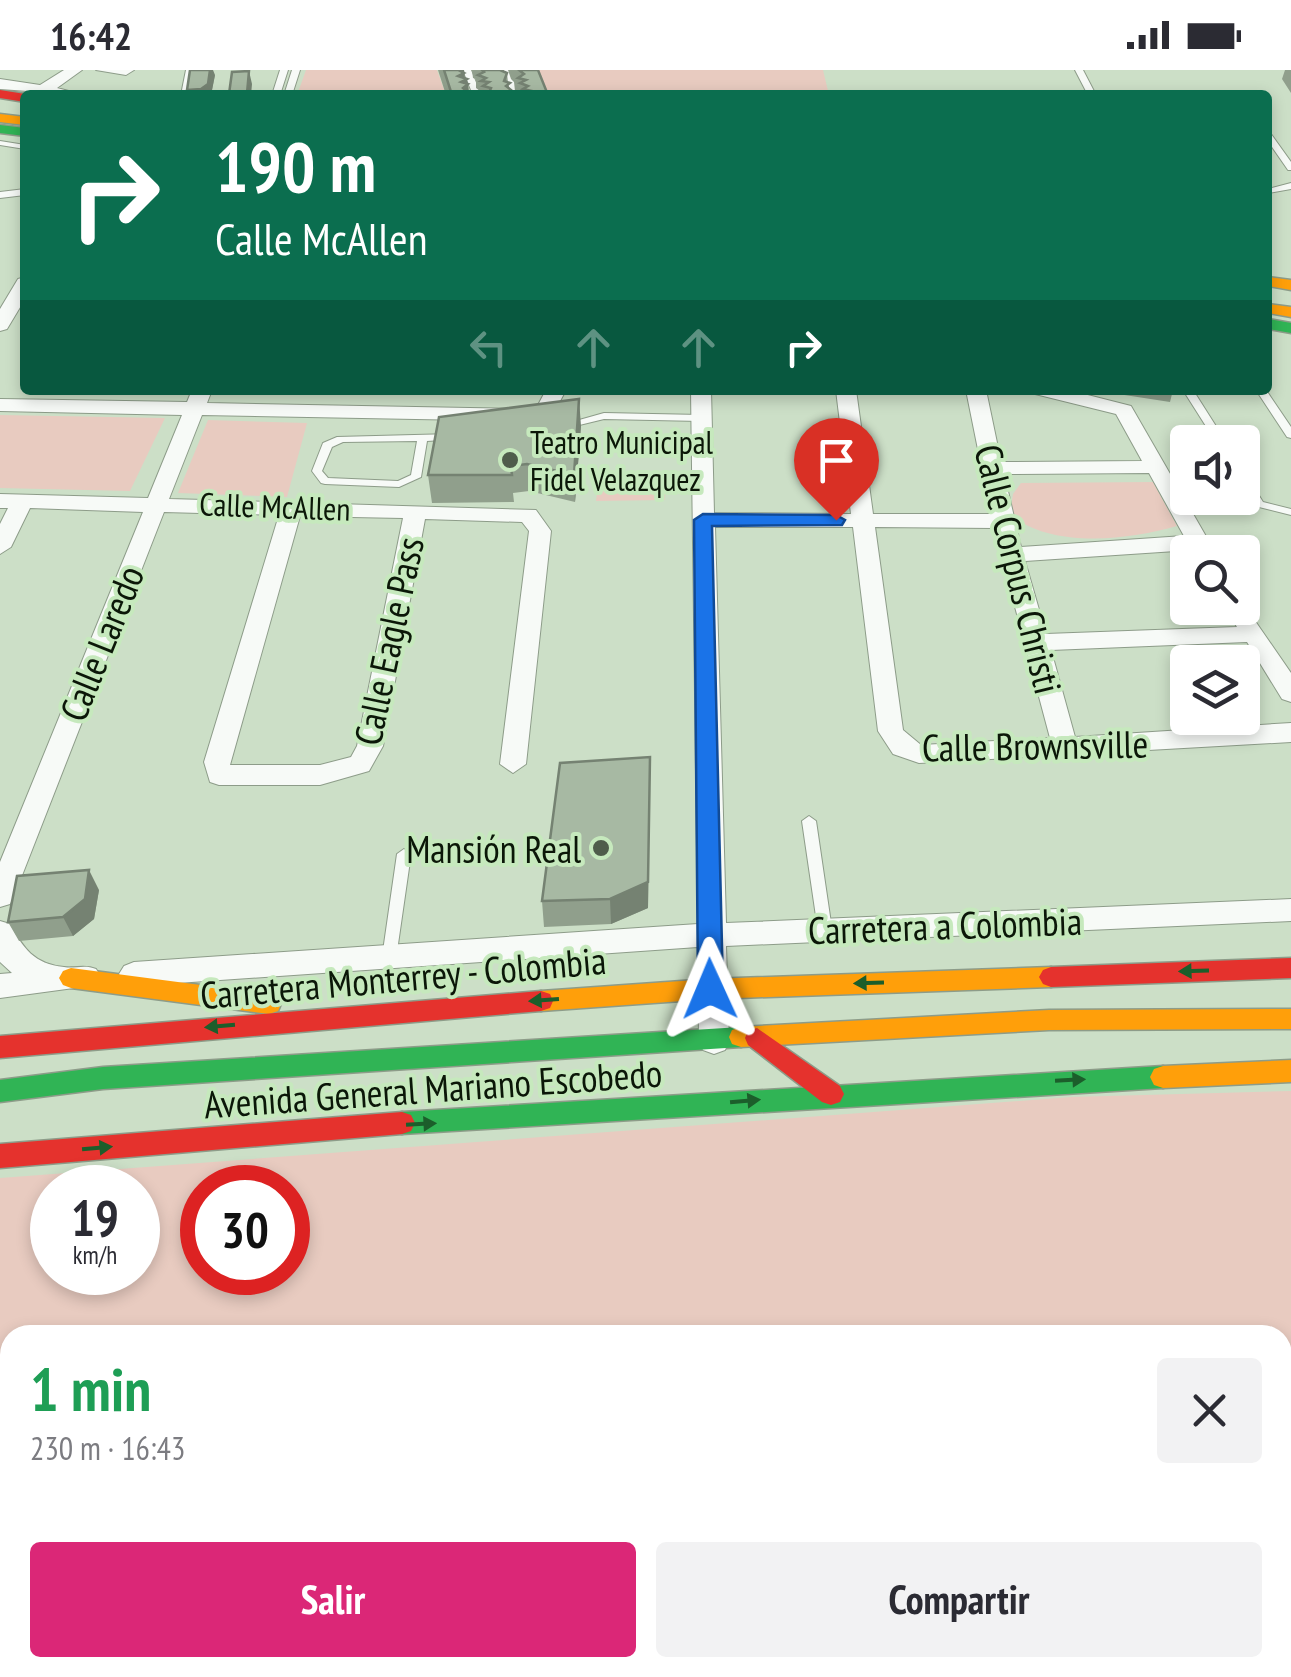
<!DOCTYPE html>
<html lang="es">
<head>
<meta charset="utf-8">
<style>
  :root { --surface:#fff; --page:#f2f2f3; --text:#2b2b33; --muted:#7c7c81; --accent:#db2777 }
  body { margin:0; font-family:"PT Sans Narrow",sans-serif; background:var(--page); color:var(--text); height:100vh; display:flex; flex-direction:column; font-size:38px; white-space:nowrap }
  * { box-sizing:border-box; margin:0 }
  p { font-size:32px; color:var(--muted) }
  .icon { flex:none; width:55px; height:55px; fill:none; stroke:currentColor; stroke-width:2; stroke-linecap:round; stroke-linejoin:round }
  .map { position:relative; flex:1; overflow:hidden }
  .panel { position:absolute; left:0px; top:1255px; width:1292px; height:352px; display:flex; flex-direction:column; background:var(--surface); border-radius:30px 30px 0 0; box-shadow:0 5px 15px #0003 }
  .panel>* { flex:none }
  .guide { position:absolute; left:20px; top:20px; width:1252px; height:305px; border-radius:10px; box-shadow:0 5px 15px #0003; background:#0b6e4f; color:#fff; overflow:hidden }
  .buttons { position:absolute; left:1170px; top:355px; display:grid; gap:20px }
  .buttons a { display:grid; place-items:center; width:90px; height:90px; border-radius:10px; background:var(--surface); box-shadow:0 5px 15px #0003; font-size:50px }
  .speed { position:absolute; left:30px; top:1095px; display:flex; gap:20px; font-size:50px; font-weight:700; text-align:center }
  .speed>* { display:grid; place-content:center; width:130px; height:130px; border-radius:50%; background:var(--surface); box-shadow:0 5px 15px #0003; line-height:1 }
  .speed small { font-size:25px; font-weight:400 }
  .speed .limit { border:15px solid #d22; background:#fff; color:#111 }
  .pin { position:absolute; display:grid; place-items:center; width:85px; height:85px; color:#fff; margin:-102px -42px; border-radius:50% 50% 50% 0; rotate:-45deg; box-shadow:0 0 10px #0007 }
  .pin .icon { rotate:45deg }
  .me { position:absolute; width:110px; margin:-55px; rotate:359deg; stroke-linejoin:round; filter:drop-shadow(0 0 8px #0008) }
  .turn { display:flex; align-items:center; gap:35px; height:210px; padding:0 30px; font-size:45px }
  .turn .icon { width:130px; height:130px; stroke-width:2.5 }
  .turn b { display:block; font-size:70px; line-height:85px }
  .lanes { display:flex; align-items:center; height:95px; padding:0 30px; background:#0003; justify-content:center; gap:50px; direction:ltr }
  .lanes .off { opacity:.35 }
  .round { display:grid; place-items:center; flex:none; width:105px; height:105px; border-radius:10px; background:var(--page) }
  .summary { display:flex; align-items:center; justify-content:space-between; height:170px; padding:0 30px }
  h1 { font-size:60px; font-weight:700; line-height:75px; color:#1e9e55 }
  .action { display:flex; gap:20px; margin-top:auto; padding:20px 30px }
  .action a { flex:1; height:115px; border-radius:10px; background:var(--accent); color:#fff; font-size:40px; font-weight:700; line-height:115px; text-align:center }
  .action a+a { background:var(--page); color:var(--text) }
  .status { display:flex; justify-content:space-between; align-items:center; height:70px; padding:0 50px; background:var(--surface); direction:ltr }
  .status svg { height:28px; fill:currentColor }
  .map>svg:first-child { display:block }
  .green { fill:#e8cbc0; fill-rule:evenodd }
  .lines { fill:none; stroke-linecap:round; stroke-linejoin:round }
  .lane-casing { stroke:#8d9c89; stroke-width:2 }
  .street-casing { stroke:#8d9c89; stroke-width:2 }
  .fast-casing { stroke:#8d9c89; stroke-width:3 }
  .slow-casing { stroke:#8d9c89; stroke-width:3 }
  .jam-casing { stroke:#8d9c89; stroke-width:3 }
  .lane { fill:#f7faf7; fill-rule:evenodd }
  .street { fill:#f7faf7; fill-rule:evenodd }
  .fast { fill:#30b455; fill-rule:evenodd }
  .slow { fill:#ff9f0a; fill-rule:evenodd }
  .jam { fill:#e5322d; fill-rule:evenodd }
  .wall { fill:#909f8c }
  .shaded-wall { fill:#758272 }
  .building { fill:#a7b9a3; stroke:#758272; stroke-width:2.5 }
  .oneway { fill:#1c5e2b }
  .route { fill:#1a73e8; stroke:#114b97; stroke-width:2.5 }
  .poi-dot { fill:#4f5d4b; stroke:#c6e9bd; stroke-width:4 }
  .labels { text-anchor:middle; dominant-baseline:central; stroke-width:8; stroke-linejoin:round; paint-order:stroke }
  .far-poi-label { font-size:32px; fill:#0b1708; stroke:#c6e9bd; text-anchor:start }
  .far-street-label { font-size:32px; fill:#0b1708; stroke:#c6e9bd }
  .street-label { font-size:38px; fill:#0b1708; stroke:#c6e9bd }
  .poi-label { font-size:38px; fill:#0b1708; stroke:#c6e9bd; text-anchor:end }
</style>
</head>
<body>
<div class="status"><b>16:42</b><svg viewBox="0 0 49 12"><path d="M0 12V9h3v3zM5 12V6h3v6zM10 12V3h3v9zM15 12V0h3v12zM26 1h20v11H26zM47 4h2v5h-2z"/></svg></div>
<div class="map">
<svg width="1291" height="1607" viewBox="0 0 1291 1607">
  <rect width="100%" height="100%" fill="#ccdfc7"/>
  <path class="green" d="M 306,0 L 437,0 L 446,25 L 297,25 Z
    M 532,0 L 823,0 L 829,25 L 543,25 Z
    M 0,345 L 165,348 L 130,421 L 0,418 Z
    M 208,350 L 307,353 L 287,427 L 178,423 Z
    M 600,399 L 666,409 L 665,430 L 596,431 Z
    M 1153,412 L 1177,456 C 1128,470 1051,479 1010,444 L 1013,424 L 1021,413 Z
    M 1291,1021 L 1291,1607 L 0,1607 L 0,1108 L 1072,1027 ZM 52,1118 L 138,1118 L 138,1202 L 52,1202 ZM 202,1118 L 288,1118 L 288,1202 L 202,1202 ZM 10,1265 L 1282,1265 L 1282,1598 L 10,1598 Z"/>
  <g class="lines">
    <defs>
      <path id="lane" d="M 186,0 L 194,0 L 189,25 L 181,25 Z
        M 280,0 L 288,0 L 280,25 L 272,25 Z
        M 292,0 L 300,0 L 292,25 L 284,25 Z
        M 463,0 L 471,0 L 481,25 L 473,25 Z
        M 502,0 L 510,0 L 520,25 L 512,25 Z
        M 1075,0 L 1083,0 L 1096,25 L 1088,25 Z
        M 1268,64 L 1271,64 L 1291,92 L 1291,100 L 1288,100 L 1268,71 Z
        M 0,71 L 25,75 L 25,79 L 0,75 Z
        M 1291,113 L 1291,119 L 1268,123 L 1268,119 Z
        M 25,119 L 25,125 L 0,128 L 0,122 Z
        M 1183,320 L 1193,320 L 1226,372 L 1216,372 Z
        M 1256,320 L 1266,320 L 1291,357 L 1291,368 L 1287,367 Z
        M 604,343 L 701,345 L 706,348 L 701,351 L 604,349 L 563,359 L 558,356 Z
        M 453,364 L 457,365 L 457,369 L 427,371 L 421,407 L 399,417 L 325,414 L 321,413 L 312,401 L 323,373 L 337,367 ZM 417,371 L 411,405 L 398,411 L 328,408 L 322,401 L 332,377 L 343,372 Z
        M 1242,404 L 1246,405 L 1263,432 L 1291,439 L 1291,445 L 1255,436 L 1242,416 Z
        M 809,746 L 816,751 L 832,860 L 830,864 L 820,864 L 818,860 L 802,751 Z
        M 404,779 L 411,784 L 396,888 L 394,892 L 384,892 L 382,888 L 397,784 Z"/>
      <path id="street" d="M 64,0 L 82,0 L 57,18 L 84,25 L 0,19 L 0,9 L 40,15 Z
        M 96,0 L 134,0 L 126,5 Z
        M 25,207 L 25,229 L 7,259 L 0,261 L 0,239 L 18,209 Z
        M 192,320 L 212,320 L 207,333 L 520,339 L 538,335 L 546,320 L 566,320 L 553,344 L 520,351 L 202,345 L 169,429 L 536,440 L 551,461 L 526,694 L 513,703 L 500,694 L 529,461 L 522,452 L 425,449 L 383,676 L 369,701 L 320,715 L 219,715 L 210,712 L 204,692 L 279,445 L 164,442 L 14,826 L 10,834 L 0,837 L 0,792 L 143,442 L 30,438 L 11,477 L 0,484 L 0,454 L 8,438 L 0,438 L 0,424 L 148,428 L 182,345 L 0,341 L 0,329 L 187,332 ZM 300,446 L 403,448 L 357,676 L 351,687 L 320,695 L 230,695 Z
        M 691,320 L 711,320 L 714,443 L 851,444 L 836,320 L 856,320 L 873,444 L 991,444 L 966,320 L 986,320 L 1001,392 L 1142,391 L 1116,344 L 1019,320 L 1068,320 L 1131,336 L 1215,482 L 1191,480 L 1025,491 L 1046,564 L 1237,557 L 1225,538 L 1242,538 L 1242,532 L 1291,603 L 1291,632 L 1282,629 L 1247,572 L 1051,580 L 1075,667 L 1291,653 L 1291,672 L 919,693 L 893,684 L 878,661 L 853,457 L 715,457 L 726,853 L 1291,829 L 1291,851 L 726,876 L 729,971 L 725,980 L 714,984 L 703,980 L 699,971 L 698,877 L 134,916 L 124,912 L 119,904 L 124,896 L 134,892 L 698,854 ZM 1149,403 L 1184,466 L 1021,477 L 1004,404 ZM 875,457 L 994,458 L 1050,668 L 921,675 L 903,660 Z
        M 0,851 L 10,854 C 23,878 34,894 64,897 C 76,899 84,894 96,899 L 101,907 L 96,915 L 0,928 L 0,904 L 12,903 L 0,892 Z"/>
      <path id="fast" d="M 0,55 L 25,58 L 25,66 L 0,63 Z
        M 1268,249 L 1291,253 L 1291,263 L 1268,259 Z
        M 741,957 L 750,960 L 753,967 L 750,974 L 741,977 L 103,1019 L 0,1032 L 0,1010 L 103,997 Z
        M 1163,996 L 1172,999 L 1176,1007 L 1172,1015 L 1163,1018 L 402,1064 L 393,1061 L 389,1053 L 393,1045 L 402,1042 Z"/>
      <path id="slow" d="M 0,44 L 25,47 L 25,55 L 0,52 Z
        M 1268,207 L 1291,210 L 1291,220 L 1268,216 Z
        M 1268,234 L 1291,237 L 1291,247 L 1268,243 Z
        M 1051,897 L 1059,900 L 1063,907 L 1059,914 L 1051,917 L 710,929 L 541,941 L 532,938 L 529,931 L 532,924 L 541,921 L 710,909 Z
        M 71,898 L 269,924 L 278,927 L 281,934 L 278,941 L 269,944 L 71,918 L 63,915 L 59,908 L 63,901 Z
        M 1291,939 L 1291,959 L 1049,960 L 741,977 L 732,974 L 729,967 L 732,960 L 741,957 L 1049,940 Z
        M 1291,990 L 1291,1012 L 1163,1018 L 1154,1015 L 1150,1007 L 1154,999 L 1163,996 Z"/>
      <path id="jam" d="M 0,20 L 25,24 L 28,25 L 25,25 L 25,32 L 0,28 Z
        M 1291,888 L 1291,908 L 1051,917 L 1043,914 L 1039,907 L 1043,900 L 1051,897 Z
        M 541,921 L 550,924 L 553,931 L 550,938 L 541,941 L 0,988 L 0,966 Z
        M 757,958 L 840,1016 L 844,1024 L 840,1032 L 831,1035 L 822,1032 L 748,975 L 745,968 L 748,961 Z
        M 402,1042 L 411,1045 L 415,1053 L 411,1061 L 402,1064 L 0,1098 L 0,1074 Z"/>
    </defs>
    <use href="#lane" class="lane-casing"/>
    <use href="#street" class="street-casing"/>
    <use href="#fast" class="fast-casing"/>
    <use href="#slow" class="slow-casing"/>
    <use href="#jam" class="jam-casing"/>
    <use href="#lane" class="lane"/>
    <use href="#street" class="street"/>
    <use href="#fast" class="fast"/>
    <use href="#slow" class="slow"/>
    <use href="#jam" class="jam"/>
  </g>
  <path class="wall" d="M 438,0 L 464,0 L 465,8 L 468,14 L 469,23 L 471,25 L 446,25 Z
    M 472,0 L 504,0 L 504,2 L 507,3 L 508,13 L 510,20 L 516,25 L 480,25 L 480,21 L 476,18 L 476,9 L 473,8 Z
    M 508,0 L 538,0 L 548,25 L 520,25 L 515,21 L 514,12 L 511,9 Z
    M 1285,0 L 1291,0 L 1291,23 L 1282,9 Z
    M 215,5 L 211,25 L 188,25 L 187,20 Z
    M 1092,320 L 1173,320 L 1170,332 Z
    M 581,356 L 575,432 L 529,421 L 513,423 L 514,432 L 432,433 L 428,405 Z
    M 650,687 L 648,838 L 611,854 L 544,857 L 542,831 Z
    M 99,820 L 94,849 L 73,866 L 19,871 L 8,852 Z"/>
  <path class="shaded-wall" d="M 210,0 L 213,0 L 215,5 L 211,25 L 202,25 L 201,19 Z
    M 452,0 L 464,0 L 465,10 L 467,9 L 468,14 L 469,25 L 460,25 Z
    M 249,1 L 252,14 L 251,25 L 247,25 Z
    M 579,329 L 581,356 L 575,432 L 574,405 Z
    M 650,687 L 648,838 L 611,854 L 610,829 Z
    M 89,800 L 99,820 L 94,849 L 73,866 L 63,847 Z"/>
  <path class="building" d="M 190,0 L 210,0 L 208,14 L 201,19 L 187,20 Z
    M 444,0 L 458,0 L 464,3 L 458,6 L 467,9 L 461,12 L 468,14 L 463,18 L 471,25 L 452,25 Z
    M 482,0 L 500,0 L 507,3 L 504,11 L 510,13 L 506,16 L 516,24 L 488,25 L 491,18 L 483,16 L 489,12 L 481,11 L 486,8 L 478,5 L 484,2 Z
    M 519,0 L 538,0 L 548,25 L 525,25 L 532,21 L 523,19 L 528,16 L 520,13 L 526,10 L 518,8 L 524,4 Z
    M 249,1 L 247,23 L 229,24 L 232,2 Z
    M 579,329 L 574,405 L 527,394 L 511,396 L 512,405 L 428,405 L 439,347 Z
    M 650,687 L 648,812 L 610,829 L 542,831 L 560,693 Z
    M 89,800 L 85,829 L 63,847 L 8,852 L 17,806 Z"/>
  <defs><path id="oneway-solid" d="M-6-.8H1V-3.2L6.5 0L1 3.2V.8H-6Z" transform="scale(2.5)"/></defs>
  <g class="oneway">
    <use href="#oneway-solid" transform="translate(1194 901) rotate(178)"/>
    <use href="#oneway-solid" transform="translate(869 913) rotate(178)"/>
    <use href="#oneway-solid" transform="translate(544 930) rotate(176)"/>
    <use href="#oneway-solid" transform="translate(220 956) rotate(175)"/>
    <use href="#oneway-solid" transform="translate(1070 1010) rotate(-3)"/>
    <use href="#oneway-solid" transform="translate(745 1031) rotate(-5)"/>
    <use href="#oneway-solid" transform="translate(421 1054) rotate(-3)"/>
    <use href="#oneway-solid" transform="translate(97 1078) rotate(-5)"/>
  </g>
  <path class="route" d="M 836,445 L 845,450 L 842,455 L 712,456 L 723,919 L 710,929 L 698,919 L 694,450 L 703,444 Z"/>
  <g class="poi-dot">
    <circle cx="510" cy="390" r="10"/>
    <circle cx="601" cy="778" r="10"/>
  </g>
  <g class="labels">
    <g class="far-poi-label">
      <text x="530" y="372">Teatro Municipal<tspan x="530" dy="37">Fidel Velazquez</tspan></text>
    </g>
    <g class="far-street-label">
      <text transform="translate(275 436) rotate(2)">Calle McAllen</text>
    </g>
    <g class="street-label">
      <text transform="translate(1019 499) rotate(76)">Calle Corpus Christi</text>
      <text transform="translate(388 571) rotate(-78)">Calle Eagle Pass</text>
      <text transform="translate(101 573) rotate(-68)">Calle Laredo</text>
      <text transform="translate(1035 675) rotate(-1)">Calle Brownsville</text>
      <text transform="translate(945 855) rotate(-2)">Carretera a Colombia</text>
      <text transform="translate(403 907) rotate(-5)">Carretera Monterrey - Colombia</text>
      <text transform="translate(433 1018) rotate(-4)">Avenida General Mariano Escobedo</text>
    </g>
    <g class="poi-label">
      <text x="581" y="778">Mansión Real</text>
    </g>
  </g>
</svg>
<div class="buttons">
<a><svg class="icon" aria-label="sound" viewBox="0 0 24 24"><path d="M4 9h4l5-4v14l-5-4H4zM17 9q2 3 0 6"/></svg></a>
<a><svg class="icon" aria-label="search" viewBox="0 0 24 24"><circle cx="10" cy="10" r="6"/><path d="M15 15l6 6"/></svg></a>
<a><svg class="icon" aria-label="layers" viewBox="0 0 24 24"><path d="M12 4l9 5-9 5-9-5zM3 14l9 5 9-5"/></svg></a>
</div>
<div class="speed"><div>19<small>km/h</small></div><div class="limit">30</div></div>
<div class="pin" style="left:836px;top:450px;background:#d93025"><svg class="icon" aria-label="arrive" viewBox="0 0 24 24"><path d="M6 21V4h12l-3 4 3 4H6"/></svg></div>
<svg class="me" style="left:710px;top:919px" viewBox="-20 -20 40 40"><path d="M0-17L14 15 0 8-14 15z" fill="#1a73e8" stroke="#fff" stroke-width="4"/></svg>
<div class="guide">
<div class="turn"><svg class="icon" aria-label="right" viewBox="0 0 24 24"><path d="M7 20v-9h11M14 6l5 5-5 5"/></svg><div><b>190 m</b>Calle McAllen</div></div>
<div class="lanes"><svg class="icon off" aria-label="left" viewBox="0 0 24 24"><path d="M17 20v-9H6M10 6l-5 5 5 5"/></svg><svg class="icon off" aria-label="ahead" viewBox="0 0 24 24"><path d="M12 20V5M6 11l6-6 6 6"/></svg><svg class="icon off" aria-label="ahead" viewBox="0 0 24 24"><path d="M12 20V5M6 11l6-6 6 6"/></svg><svg class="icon" aria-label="right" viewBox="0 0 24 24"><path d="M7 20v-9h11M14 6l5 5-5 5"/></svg></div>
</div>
<section class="panel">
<div class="summary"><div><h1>1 min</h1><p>230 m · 16:43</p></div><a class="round"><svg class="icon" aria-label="close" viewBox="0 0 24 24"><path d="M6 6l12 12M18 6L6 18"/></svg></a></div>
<div class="action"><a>Salir</a><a>Compartir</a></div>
</section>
</div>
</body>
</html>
